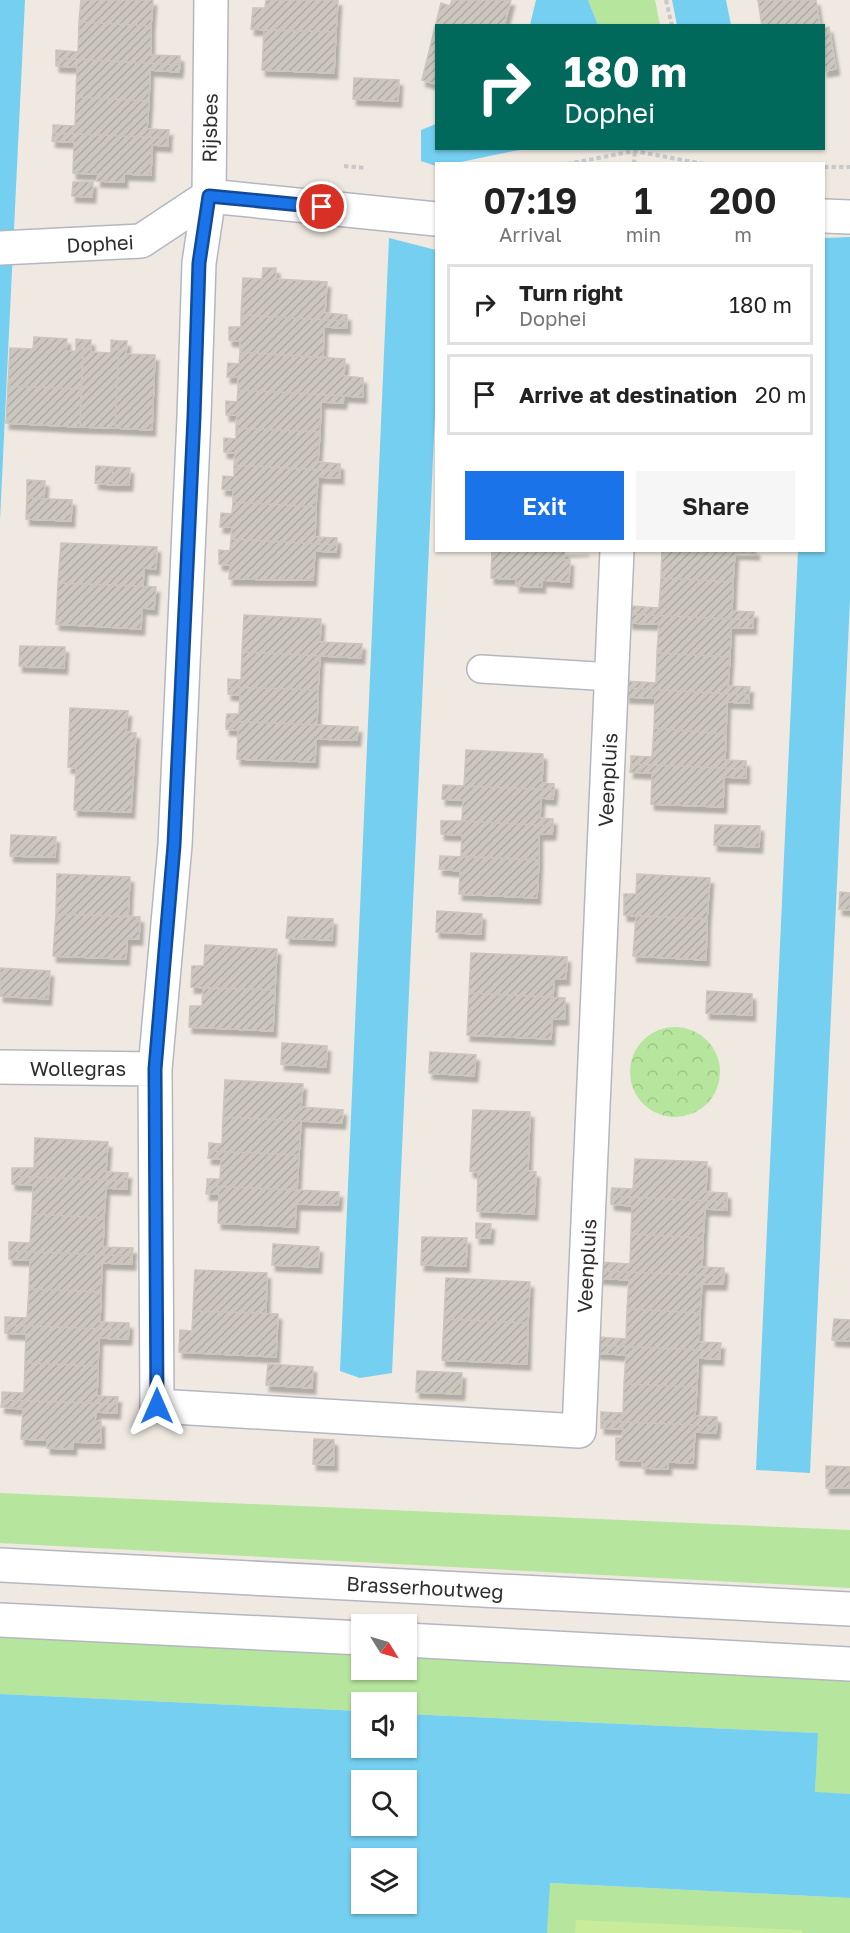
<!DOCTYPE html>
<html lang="en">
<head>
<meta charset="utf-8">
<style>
  :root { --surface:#fff; --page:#f6f6f6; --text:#222; --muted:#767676; --line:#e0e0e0; --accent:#1a73e8 }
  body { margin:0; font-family:"Golos Text",sans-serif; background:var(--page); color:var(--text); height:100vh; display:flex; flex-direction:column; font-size:22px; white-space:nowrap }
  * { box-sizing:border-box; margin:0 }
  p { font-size:20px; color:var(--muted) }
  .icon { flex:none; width:33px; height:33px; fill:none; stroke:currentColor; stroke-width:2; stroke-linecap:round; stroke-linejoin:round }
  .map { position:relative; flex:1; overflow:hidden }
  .side { position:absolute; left:435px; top:162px; width:390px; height:390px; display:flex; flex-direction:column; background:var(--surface); border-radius:0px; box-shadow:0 2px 4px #0004 }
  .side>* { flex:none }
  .top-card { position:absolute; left:435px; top:24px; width:390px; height:126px; border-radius:0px; box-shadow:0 2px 4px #0004; background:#00695c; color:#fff; overflow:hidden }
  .needle { width:39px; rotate:127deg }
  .fabs { position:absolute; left:351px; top:1614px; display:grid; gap:12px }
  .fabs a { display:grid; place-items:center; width:66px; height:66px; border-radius:0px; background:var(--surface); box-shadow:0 2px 4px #0004; font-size:30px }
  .pin { position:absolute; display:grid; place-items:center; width:51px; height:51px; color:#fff; margin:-26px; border:3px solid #fff; border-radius:50%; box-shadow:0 2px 6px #0007 }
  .me { position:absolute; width:66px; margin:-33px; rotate:0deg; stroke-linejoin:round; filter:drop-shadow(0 0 4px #0008) }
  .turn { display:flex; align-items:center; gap:21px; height:126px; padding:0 30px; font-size:27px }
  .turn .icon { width:78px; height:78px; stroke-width:2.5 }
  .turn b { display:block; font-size:42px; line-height:51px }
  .eta { display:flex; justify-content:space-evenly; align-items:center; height:102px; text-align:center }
  .eta b { font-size:36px; font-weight:600; line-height:42px }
  .cta { display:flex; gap:12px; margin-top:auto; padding:12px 30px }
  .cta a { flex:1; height:69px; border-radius:0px; background:var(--accent); color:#fff; font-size:24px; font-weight:600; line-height:69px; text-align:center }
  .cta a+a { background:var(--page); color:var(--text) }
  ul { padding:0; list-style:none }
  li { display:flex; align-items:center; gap:18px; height:81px; margin:0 12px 9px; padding:0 18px; border:3px solid var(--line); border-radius:0px }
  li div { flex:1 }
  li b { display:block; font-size:22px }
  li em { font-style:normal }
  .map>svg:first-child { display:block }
  .grass { fill:#b6e59e }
  .park { fill:url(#park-crowns) }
  .pitch { fill:#c9ec9a }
  .water { fill:#75cff0; fill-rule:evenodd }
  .building { fill:url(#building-hatch); stroke:#cbc5ba; stroke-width:1.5; filter:url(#shadow) }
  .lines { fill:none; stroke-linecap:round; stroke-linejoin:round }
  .lane-casing { stroke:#b4b7c1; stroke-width:30 }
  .street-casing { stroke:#b4b7c1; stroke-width:36 }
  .secondary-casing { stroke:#b4b7c1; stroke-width:36 }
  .path { stroke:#c9c9c9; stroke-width:4; stroke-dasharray:4.5 3; stroke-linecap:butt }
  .lane { stroke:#fff; stroke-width:27 }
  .street { stroke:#fff; stroke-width:33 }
  .secondary { stroke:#fff; stroke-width:33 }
  .route-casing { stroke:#114b97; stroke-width:15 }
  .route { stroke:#1a73e8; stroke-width:10 }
  .labels { text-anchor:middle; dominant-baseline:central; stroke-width:4.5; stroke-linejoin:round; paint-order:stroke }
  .street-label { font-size:20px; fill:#2e2e2e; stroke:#fff }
</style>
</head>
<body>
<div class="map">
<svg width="850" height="1933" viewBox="0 0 850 1933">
  <defs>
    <pattern id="park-crowns" width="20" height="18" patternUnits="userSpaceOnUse" patternTransform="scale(1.5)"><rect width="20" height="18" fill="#b6e59e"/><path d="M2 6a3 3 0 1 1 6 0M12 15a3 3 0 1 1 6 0" fill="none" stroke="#9dc588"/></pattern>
    <pattern id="building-hatch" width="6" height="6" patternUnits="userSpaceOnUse" patternTransform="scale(1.5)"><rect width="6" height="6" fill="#cbc7bf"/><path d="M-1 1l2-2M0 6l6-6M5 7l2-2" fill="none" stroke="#afaba4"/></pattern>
    <filter id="shadow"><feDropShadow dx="3.5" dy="6" stdDeviation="1.5" flood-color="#0004"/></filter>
  </defs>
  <rect width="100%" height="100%" fill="#efe9e1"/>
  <path class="grass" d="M 588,0 L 655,0 L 660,25 L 598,25 Z
    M 0,1493 L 850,1530 L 850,1588 L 0,1543 Z
    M 0,1634 L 361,1652 L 362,1670 L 406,1670 L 407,1654 L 850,1675 L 850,1794 L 815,1793 L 817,1733 L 407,1714 L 406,1702 L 362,1702 L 361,1711 L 0,1694 Z
    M 549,1883 L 850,1898 L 850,1933 L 547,1933 Z"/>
  <path class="park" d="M630 1072a45 45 0 1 1 90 0a45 45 0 1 1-90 0Z"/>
  <path class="pitch" d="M 576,1920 L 802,1930 L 802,1933 L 575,1933 Z"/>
  <path class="water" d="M 0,0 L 25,0 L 0,520 Z
    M 536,0 L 588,0 L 598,25 L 530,25 Z
    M 672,0 L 726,0 L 731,25 L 677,25 Z
    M 436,124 L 436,148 L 523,149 L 456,163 L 436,164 L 436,166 L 421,161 L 421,130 Z
    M 850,237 L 850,599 L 810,1473 L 756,1470 L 798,551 L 824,550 L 824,238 Z
    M 389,238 L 436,250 L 436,390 L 392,1373 L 360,1378 L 340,1371 Z
    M 0,1694 L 361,1711 L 362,1748 L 406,1748 L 407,1714 L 818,1733 L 815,1792 L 850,1794 L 850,1898 L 550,1883 L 547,1933 L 0,1933 ZM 406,1780 L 406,1826 L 362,1826 L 362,1780 ZM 406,1858 L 406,1904 L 362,1904 L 362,1858 Z"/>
  <path class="building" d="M 81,0 L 153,0 L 151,26 L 79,22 Z
    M 266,0 L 338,0 L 336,32 L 251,29 L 253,8 L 265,8 Z
    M 452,0 L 511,0 L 504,26 L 436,26 L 436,84 L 422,80 L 441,3 L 450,6 Z
    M 758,0 L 816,0 L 820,26 L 762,26 Z
    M 79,22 L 151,26 L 151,55 L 180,56 L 180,65 L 56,58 L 56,50 L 78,52 Z
    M 829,27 L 836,69 L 824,71 L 824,29 Z
    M 264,30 L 336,32 L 334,73 L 262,70 Z
    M 56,58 L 180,65 L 179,72 L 150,70 L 149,101 L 76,97 L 77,67 L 56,66 Z
    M 354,78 L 399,80 L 398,101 L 353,99 Z
    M 76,97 L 149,101 L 147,129 L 169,130 L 168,138 L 53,133 L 53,125 L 75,126 Z
    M 53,133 L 168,138 L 168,146 L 152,145 L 151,175 L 124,174 L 124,182 L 97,181 L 98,174 L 73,173 L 74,142 L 52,141 Z
    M 73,182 L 93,182 L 92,197 L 72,196 Z
    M 263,268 L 276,268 L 276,279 L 327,282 L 325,313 L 347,315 L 347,321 L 241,315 L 243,278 L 262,279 Z
    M 241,315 L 347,321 L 347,328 L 324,327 L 323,358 L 240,352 L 240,341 L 229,340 L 229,327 L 241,327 Z
    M 34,337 L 67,339 L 66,351 L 76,351 L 76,339 L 84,340 L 81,389 L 8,386 L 10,348 L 33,349 Z
    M 84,340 L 91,340 L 91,352 L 111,353 L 111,340 L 119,341 L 115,428 L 80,427 Z
    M 119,341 L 127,341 L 126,354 L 155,355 L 152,430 L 115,428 Z
    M 240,352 L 345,359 L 344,376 L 363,378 L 363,397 L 238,390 L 238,377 L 227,377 L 228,363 L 239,364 Z
    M 8,386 L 81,389 L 80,427 L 6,423 Z
    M 238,390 L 344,396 L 343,403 L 321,402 L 320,432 L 236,428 L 237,415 L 226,415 L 226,401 L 237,402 Z
    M 236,428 L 320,432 L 318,462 L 340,464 L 340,471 L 234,465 L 235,453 L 224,452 L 224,438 L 236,439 Z
    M 234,465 L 340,471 L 340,478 L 318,477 L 316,507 L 233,502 L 233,490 L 222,489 L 223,476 L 234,477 Z
    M 96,466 L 113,467 L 112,485 L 95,483 Z
    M 113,467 L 130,468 L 129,485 L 112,485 Z
    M 27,480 L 45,481 L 44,499 L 27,498 Z
    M 27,498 L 72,500 L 71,521 L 26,519 Z
    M 233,502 L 316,507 L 315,537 L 337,538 L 337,545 L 231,539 L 232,527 L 220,527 L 221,513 L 232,514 Z
    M 231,539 L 337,545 L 336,552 L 315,551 L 313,580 L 229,579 L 230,565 L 219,564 L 219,550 L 230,551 Z
    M 61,543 L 157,547 L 156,569 L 144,568 L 143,586 L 58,583 Z
    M 492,550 L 586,550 L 565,551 L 564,560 L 570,560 L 569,582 L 542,580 L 542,587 L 516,586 L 516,579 L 491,578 Z
    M 662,550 L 756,550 L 756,554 L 735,553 L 733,582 L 661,578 Z
    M 661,578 L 733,582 L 732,611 L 754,612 L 753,620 L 629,614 L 630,606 L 659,608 Z
    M 58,583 L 156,587 L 154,609 L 142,608 L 141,629 L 56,624 Z
    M 629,614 L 753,620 L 753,628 L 731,628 L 730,657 L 657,653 L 659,624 L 629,623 Z
    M 244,615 L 321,619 L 320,642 L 362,644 L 361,658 L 242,652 Z
    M 20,646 L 65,647 L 64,668 L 19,666 Z
    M 242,652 L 320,656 L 318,690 L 228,687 L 228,679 L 241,680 Z
    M 657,653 L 730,657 L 728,686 L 750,687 L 749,695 L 626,688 L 626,681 L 656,683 Z
    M 228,687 L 318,690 L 317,725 L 226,721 L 227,714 L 239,714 L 240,695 L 228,694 Z
    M 626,688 L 749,695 L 749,703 L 727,702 L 726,734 L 654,728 L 655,698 L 626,697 Z
    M 70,708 L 128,711 L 126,732 L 136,733 L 131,812 L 74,810 L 76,768 L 68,767 Z
    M 226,721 L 358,727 L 357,740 L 316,739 L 315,762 L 237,759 L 238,730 L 226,729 Z
    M 654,728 L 726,734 L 725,760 L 746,761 L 746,769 L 631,764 L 631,756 L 652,757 Z
    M 466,750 L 543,754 L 542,783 L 554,784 L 554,790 L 464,786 Z
    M 631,764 L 746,769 L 746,778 L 724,777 L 723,807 L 651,804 L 652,773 L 630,772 Z
    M 443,785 L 554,790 L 553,799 L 541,798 L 540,818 L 553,819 L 553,826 L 462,821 L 463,800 L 442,799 Z
    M 441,821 L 462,821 L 553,826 L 552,834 L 539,834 L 539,860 L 461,856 L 462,835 L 441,834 Z
    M 715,825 L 760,826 L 759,847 L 714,845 Z
    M 11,835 L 56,837 L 55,857 L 10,856 Z
    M 440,856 L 539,860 L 537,898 L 459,894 L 460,871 L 439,869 Z
    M 57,874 L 130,877 L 128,917 L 56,914 Z
    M 637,874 L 710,878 L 707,919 L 624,915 L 624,894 L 636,894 Z
    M 840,892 L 850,893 L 850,910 L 839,909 Z
    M 437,911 L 482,914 L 481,934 L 436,932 Z
    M 56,914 L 140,917 L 139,939 L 127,939 L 126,959 L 53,956 Z
    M 636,916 L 707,919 L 706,960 L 633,956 Z
    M 288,917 L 333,919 L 332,940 L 286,938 Z
    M 205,945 L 277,949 L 275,990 L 191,987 L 192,966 L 204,966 Z
    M 471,953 L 567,957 L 566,979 L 554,979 L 553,997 L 469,993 Z
    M 0,968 L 50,971 L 48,999 L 0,996 Z
    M 203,988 L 275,990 L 273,1031 L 189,1027 L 190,1006 L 202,1006 Z
    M 707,991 L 752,994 L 752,1015 L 706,1013 Z
    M 469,993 L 565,998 L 565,1019 L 552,1019 L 551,1039 L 467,1035 Z
    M 282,1043 L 327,1046 L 326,1067 L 281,1064 Z
    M 430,1052 L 476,1055 L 474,1076 L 429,1073 Z
    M 225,1080 L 303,1084 L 301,1107 L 343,1110 L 342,1123 L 223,1117 Z
    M 473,1110 L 530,1112 L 528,1171 L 536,1172 L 534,1214 L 477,1211 L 478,1172 L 470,1171 Z
    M 223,1117 L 301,1121 L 299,1155 L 209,1151 L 209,1143 L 222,1144 Z
    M 35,1138 L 108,1142 L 106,1172 L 128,1173 L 127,1181 L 12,1176 L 12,1168 L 34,1168 Z
    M 209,1151 L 299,1155 L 297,1190 L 207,1186 L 207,1179 L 220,1179 L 221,1159 L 208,1158 Z
    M 635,1159 L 707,1162 L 706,1192 L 727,1193 L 727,1202 L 611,1196 L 612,1188 L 633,1189 Z
    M 12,1176 L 127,1181 L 127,1189 L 106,1188 L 104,1218 L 32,1214 L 33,1185 L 12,1184 Z
    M 207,1186 L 339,1192 L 338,1205 L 296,1204 L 295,1227 L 218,1223 L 219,1194 L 206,1194 Z
    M 611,1196 L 727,1202 L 727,1210 L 705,1209 L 703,1238 L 631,1234 L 632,1206 L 611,1204 Z
    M 32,1214 L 104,1218 L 103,1247 L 133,1248 L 132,1256 L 9,1251 L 9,1242 L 30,1243 Z
    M 476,1223 L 491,1224 L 490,1238 L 476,1238 Z
    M 631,1234 L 703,1238 L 702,1267 L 724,1268 L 724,1276 L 600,1271 L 600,1262 L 630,1264 Z
    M 422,1237 L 467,1238 L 466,1266 L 421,1265 Z
    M 273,1244 L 319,1247 L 318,1267 L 272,1265 Z
    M 9,1251 L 132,1256 L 132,1264 L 102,1263 L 101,1292 L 29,1289 L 30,1260 L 9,1259 Z
    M 195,1270 L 267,1273 L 266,1313 L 193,1311 Z
    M 600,1271 L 724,1276 L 723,1284 L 702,1284 L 700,1313 L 627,1309 L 629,1280 L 599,1278 Z
    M 446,1278 L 530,1282 L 528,1323 L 444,1319 Z
    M 29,1289 L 101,1292 L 100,1322 L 129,1323 L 129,1330 L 5,1325 L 5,1317 L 27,1318 Z
    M 627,1309 L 700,1313 L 699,1342 L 721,1343 L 720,1351 L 596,1345 L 597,1337 L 626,1339 Z
    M 193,1311 L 278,1314 L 276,1357 L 179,1352 L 180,1330 L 192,1331 Z
    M 444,1319 L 528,1323 L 527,1364 L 442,1360 Z
    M 834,1319 L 850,1320 L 850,1341 L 832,1340 Z
    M 5,1325 L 129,1330 L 128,1339 L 99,1338 L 98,1366 L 25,1363 L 26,1334 L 5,1333 Z
    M 596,1345 L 720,1351 L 720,1359 L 698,1358 L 697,1387 L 624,1384 L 626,1355 L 596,1353 Z
    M 25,1363 L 98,1366 L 97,1396 L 118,1397 L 117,1404 L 2,1400 L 2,1392 L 24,1393 Z
    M 268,1364 L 313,1367 L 312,1388 L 266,1385 Z
    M 417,1371 L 462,1373 L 461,1394 L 416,1392 Z
    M 624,1384 L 697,1387 L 695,1416 L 717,1417 L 717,1426 L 601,1421 L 601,1412 L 623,1413 Z
    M 2,1400 L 117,1404 L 117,1413 L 96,1412 L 95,1421 L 101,1421 L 101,1443 L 73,1442 L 73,1449 L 47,1448 L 47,1440 L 21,1439 L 23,1409 L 1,1407 Z
    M 601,1421 L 717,1426 L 716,1433 L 695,1432 L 693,1463 L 668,1462 L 668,1469 L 642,1468 L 642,1461 L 616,1460 L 616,1438 L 622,1438 L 623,1429 L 601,1428 Z
    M 314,1439 L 334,1440 L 334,1465 L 313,1464 Z
    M 826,1466 L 850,1467 L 850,1488 L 826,1488 Z"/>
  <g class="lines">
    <defs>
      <path id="lane" d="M 481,669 L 612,677"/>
      <path id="street" d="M 211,0 L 209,196 L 199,263 L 194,417 L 175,845 L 155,1069 L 157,1406 L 579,1431 L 617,550
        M 824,216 L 850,217
        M 0,248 L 141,241 L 209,196 L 436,219
        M 0,1067 L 155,1069"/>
      <path id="secondary" d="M 0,1565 L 850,1609
        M 0,1620 L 362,1638
        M 406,1640 L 850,1664"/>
    </defs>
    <use href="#lane" class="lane-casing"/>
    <use href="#street" class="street-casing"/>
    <use href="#secondary" class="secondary-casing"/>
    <path class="path" d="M 666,0 L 672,26
      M 567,164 L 634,151 L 704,164
      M 634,164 L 635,148
      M 344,166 L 366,168
      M 824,167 L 850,167"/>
    <use href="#lane" class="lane"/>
    <use href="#street" class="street"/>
    <use href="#secondary" class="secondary"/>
  </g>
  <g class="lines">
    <defs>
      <path id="route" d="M 157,1406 L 155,1069 L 174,845 L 194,417 L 199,263 L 209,196 L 322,207"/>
    </defs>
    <use href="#route" class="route-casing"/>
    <use href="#route" class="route"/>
  </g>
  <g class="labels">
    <g class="street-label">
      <text transform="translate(209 128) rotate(-89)">Rijsbes</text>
      <text transform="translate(100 243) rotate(-3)">Dophei</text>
      <text transform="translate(607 780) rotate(-87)">Veenpluis</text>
      <text x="78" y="1068">Wollegras</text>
      <text transform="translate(586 1266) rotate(-87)">Veenpluis</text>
      <text transform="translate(425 1587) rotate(3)">Brasserhoutweg</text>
    </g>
  </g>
</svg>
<div class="fabs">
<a><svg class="needle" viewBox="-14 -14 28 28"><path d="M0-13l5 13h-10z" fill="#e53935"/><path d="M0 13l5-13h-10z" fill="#767676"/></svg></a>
<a><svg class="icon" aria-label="sound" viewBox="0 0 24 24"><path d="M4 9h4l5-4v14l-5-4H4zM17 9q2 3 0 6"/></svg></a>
<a><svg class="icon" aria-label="search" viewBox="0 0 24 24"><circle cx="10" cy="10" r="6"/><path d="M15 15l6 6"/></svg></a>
<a><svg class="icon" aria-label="layers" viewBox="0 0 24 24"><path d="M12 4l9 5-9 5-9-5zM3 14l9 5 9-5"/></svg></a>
</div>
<div class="pin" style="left:322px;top:207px;background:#d93025"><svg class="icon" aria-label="arrive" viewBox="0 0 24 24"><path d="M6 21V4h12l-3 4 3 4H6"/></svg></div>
<svg class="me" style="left:157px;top:1406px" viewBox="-20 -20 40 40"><path d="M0-17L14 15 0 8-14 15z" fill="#1a73e8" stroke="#fff" stroke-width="4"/></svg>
<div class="top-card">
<div class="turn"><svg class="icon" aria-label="right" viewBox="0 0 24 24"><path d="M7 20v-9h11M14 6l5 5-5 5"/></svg><div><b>180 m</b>Dophei</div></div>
</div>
<section class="side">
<div class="eta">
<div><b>07:19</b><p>Arrival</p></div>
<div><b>1</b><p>min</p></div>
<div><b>200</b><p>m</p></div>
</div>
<ul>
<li><svg class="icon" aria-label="right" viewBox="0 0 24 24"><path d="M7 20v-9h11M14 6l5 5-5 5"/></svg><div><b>Turn right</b><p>Dophei</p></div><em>180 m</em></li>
<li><svg class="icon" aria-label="arrive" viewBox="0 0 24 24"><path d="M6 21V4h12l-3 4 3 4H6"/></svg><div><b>Arrive at destination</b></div><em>20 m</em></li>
</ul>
<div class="cta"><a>Exit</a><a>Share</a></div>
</section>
</div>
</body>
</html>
